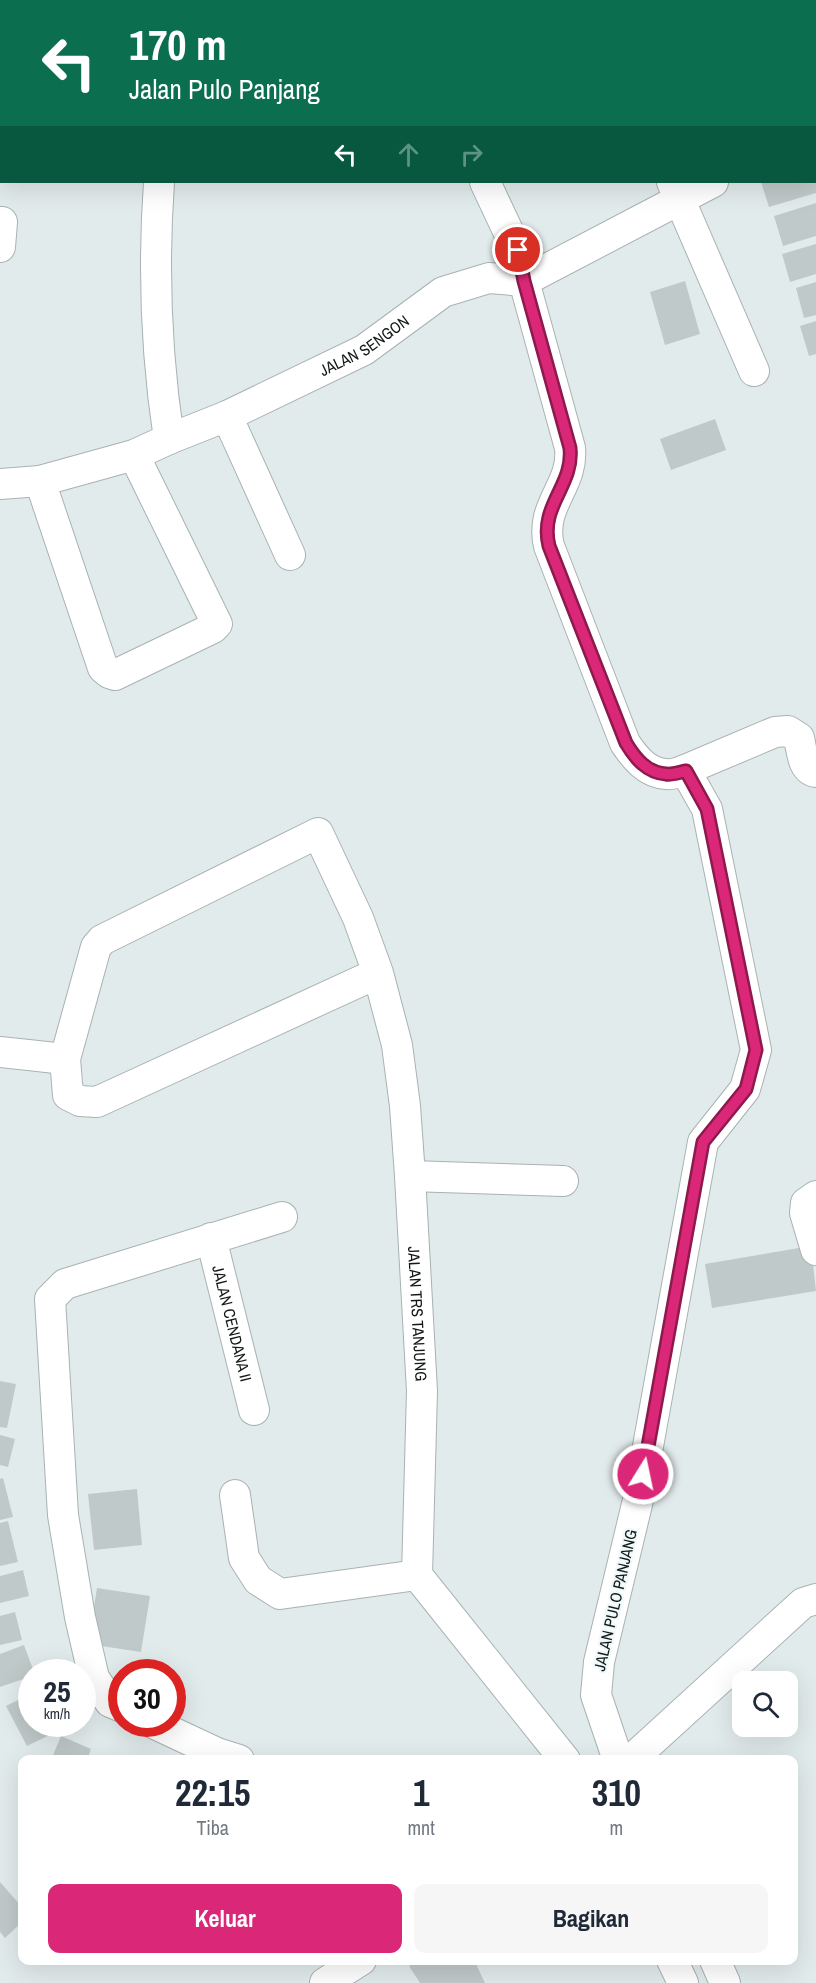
<!DOCTYPE html>
<html lang="id">
<head>
<meta charset="utf-8">
<style>
  :root { --surface:#fff; --page:#f6f6f7; --text:#1f2937; --muted:#747a83; --accent:#db2777 }
  body { margin:0; font-family:"Archivo Narrow",sans-serif; background:var(--page); color:var(--text); height:100vh; display:flex; flex-direction:column; font-size:22px; white-space:nowrap }
  * { box-sizing:border-box; margin:0 }
  p { font-size:20px; color:var(--muted) }
  .icon { flex:none; width:33px; height:33px; fill:none; stroke:currentColor; stroke-width:2; stroke-linecap:round; stroke-linejoin:round }
  .map { position:relative; flex:1; overflow:hidden }
  .side { position:absolute; left:18px; top:1755px; width:780px; height:210px; display:flex; flex-direction:column; background:var(--surface); border-radius:12px; box-shadow:0 6px 24px #0002 }
  .side>* { flex:none }
  .hud { position:absolute; left:0px; top:0px; width:816px; height:183px; box-shadow:0 6px 24px #0002; background:#0b6e4f; color:#fff; overflow:hidden }
  .fabs { position:absolute; left:732px; top:1671px; display:grid; gap:12px }
  .fabs a { display:grid; place-items:center; width:66px; height:66px; border-radius:12px; background:var(--surface); box-shadow:0 6px 24px #0002; font-size:30px }
  .speed { position:absolute; left:18px; top:1659px; display:flex; gap:12px; font-size:30px; font-weight:700; text-align:center }
  .speed>* { display:grid; place-content:center; width:78px; height:78px; border-radius:50%; background:var(--surface); box-shadow:0 6px 24px #0002; line-height:1 }
  .speed small { font-size:15px; font-weight:400 }
  .speed .limit { border:9px solid #d22; background:#fff; color:#111 }
  .pin { position:absolute; display:grid; place-items:center; width:51px; height:51px; color:#fff; margin:-26px; border:3px solid #fff; border-radius:50%; box-shadow:0 2px 6px #0007 }
  .me { position:absolute; width:66px; margin:-33px; rotate:10deg; stroke-linejoin:round; filter:drop-shadow(0 0 4px #0008) }
  .turn { display:flex; align-items:center; gap:21px; height:126px; padding:0 30px; font-size:27px }
  .turn .icon { width:78px; height:78px; stroke-width:2.5 }
  .turn b { display:block; font-size:42px; line-height:51px }
  .lanes { display:flex; align-items:center; height:57px; padding:0 30px; background:#0003; justify-content:center; gap:30px; direction:ltr }
  .lanes .off { opacity:.35 }
  .eta { display:flex; justify-content:space-evenly; align-items:center; height:102px; text-align:center }
  .eta b { font-size:36px; font-weight:800; line-height:42px }
  .primary-button { display:flex; gap:12px; margin-top:auto; padding:12px 30px }
  .primary-button a { flex:1; height:69px; border-radius:12px; background:var(--accent); color:#fff; font-size:24px; font-weight:800; line-height:69px; text-align:center }
  .primary-button a+a { background:var(--page); color:var(--text) }
  .map>svg:first-child { display:block }
  .building { fill:#c0c9c9 }
  .lines { fill:none; stroke-linecap:round; stroke-linejoin:round }
  .lane-casing { stroke:#a9b2b2; stroke-width:17 }
  .street-casing { stroke:#a9b2b2; stroke-width:32 }
  .lane { stroke:#fff; stroke-width:15 }
  .street { stroke:#fff; stroke-width:30 }
  .route-casing { stroke:#8e194d; stroke-width:15 }
  .route { stroke:#db2777; stroke-width:10 }
  .labels { text-anchor:middle; dominant-baseline:central; stroke-width:4.5; stroke-linejoin:round; paint-order:stroke }
  .street-label { font-size:16px; fill:#151818; stroke:#eff9f9 }
</style>
</head>
<body>
<div class="map">
<svg width="816" height="1983" viewBox="0 0 816 1983">
  <rect width="100%" height="100%" fill="#e2ebec"/>
  <path class="building" d="M 761,182 L 816,182 L 816,193 L 769,207 Z
    M 816,203 L 816,236 L 783,246 L 774,216 Z
    M 816,244 L 816,274 L 790,282 L 782,254 Z
    M 685,281 L 700,334 L 665,345 L 650,292 Z
    M 816,282 L 816,315 L 804,318 L 796,288 Z
    M 816,321 L 816,354 L 809,356 L 800,326 Z
    M 715,419 L 726,450 L 671,470 L 660,439 Z
    M 811,1246 L 816,1291 L 712,1308 L 705,1264 Z
    M 0,1381 L 16,1384 L 7,1428 L 0,1427 Z
    M 0,1435 L 15,1439 L 8,1467 L 0,1465 Z
    M 3,1478 L 13,1517 L 0,1520 L 0,1479 Z
    M 137,1489 L 142,1545 L 94,1550 L 88,1494 Z
    M 8,1521 L 18,1562 L 0,1566 L 0,1523 Z
    M 23,1570 L 29,1596 L 0,1603 L 0,1576 Z
    M 97,1588 L 150,1596 L 141,1652 L 88,1644 Z
    M 15,1612 L 22,1640 L 0,1645 L 0,1616 Z
    M 24,1645 L 34,1672 L 32,1672 L 32,1676 L 0,1687 L 0,1654 Z
    M 32,1693 L 32,1724 L 65,1724 L 66,1727 L 27,1746 L 6,1706 Z
    M 61,1736 L 91,1749 L 87,1760 L 51,1760 Z
    M 0,1882 L 22,1907 L 22,1922 L 5,1938 L 0,1932 Z
    M 420,1960 L 474,1960 L 485,1983 L 420,1983 L 409,1966 Z"/>
  <g class="lines">
    <defs>
      <path id="lane" d="M 11,2 L 11,0
        M 0,75 L 2,73"/>
      <g id="street">
        <path d="M 383,0 L 384,2"/>
        <path d="M 757,0 L 758,2"/>
        <path d="M 348,2 L 349,0"/>
        <path d="M 814,129 L 816,128"/>
        <path d="M 0,145 L 2,144"/>
        <path d="M 159,182 C 153,267 156,354 169,439"/>
        <path d="M 485,182 L 517,250 L 524,281 L 570,448 C 574,486 539,505 549,546 L 625,743 C 635,758 647,773 666,774 C 672,775 680,772 685,770 L 707,809 L 756,1050 L 745,1089 L 703,1142 L 639,1496 L 599,1662 L 596,1695 L 618,1760"/>
        <path d="M 672,182 L 754,371"/>
        <path d="M 0,247 L 2,222"/>
        <path d="M 227,416 L 290,555"/>
        <path d="M 40,481 L 103,668 L 109,673 L 115,675 L 213,628 L 217,624 L 134,455"/>
        <path id="s1" d="M 0,484 L 40,481 L 134,455 L 169,439 L 227,416 L 364,350 L 443,292 L 489,278 L 524,281 L 713,182"/>
        <path d="M 685,770 L 775,732 L 788,731 L 799,738 C 802,750 802,770 816,772"/>
        <path id="s2" d="M 378,973 L 97,1102 L 80,1101 L 68,1095 L 65,1059 L 94,954 L 96,947 L 102,940 L 318,833 L 358,918 L 378,973 L 397,1045 L 405,1106 L 410,1176 L 422,1391 L 417,1575 L 565,1760"/>
        <path d="M 0,1052 L 65,1059"/>
        <path d="M 410,1176 L 563,1181"/>
        <path d="M 816,1196 L 806,1203 L 805,1213 L 816,1250"/>
        <path id="s3" d="M 211,1238 L 254,1410"/>
        <path d="M 235,1495 L 244,1558 L 258,1580 L 280,1594 L 417,1575"/>
        <path d="M 122,1707 L 110,1702 L 94,1678 L 80,1617 L 63,1515 L 50,1299 L 65,1284 L 282,1217"/>
        <path d="M 155,1724 L 217,1753 L 239,1760"/>
        <path d="M 631,1760 L 803,1603 L 816,1599"/>
        <path d="M 672,1960 L 683,1983"/>
        <path d="M 715,1960 L 725,1983"/>
        <path d="M 325,1983 L 361,1960"/>
      </g>
    </defs>
    <use href="#lane" class="lane-casing"/>
    <use href="#street" class="street-casing"/>
    <use href="#lane" class="lane"/>
    <use href="#street" class="street"/>
  </g>
  <g class="lines">
    <defs>
      <path id="route" d="M 518,250 L 524,281 L 570,448 C 574,486 539,505 549,546 L 626,743 C 635,758 647,773 666,774 C 672,775 680,772 686,771 L 707,809 L 756,1050 L 746,1089 L 703,1142 L 643,1474"/>
    </defs>
    <use href="#route" class="route-casing"/>
    <use href="#route" class="route"/>
  </g>
  <g class="labels">
    <g class="street-label">
      <text stroke="none"><textPath href="#s1" startOffset="393">JALAN SENGON</textPath></text>
      <text stroke="none"><textPath href="#s2" startOffset="1239">JALAN TRS TANJUNG</textPath></text>
      <text stroke="none"><textPath href="#s3" startOffset="88">JALAN CENDANA II</textPath></text>
      <text transform="translate(615 1600) rotate(-77)">JALAN PULO PANJANG</text>
    </g>
  </g>
</svg>
<div class="fabs">
<a><svg class="icon" aria-label="search" viewBox="0 0 24 24"><circle cx="10" cy="10" r="6"/><path d="M15 15l6 6"/></svg></a>
</div>
<div class="speed"><div>25<small>km/h</small></div><div class="limit">30</div></div>
<div class="pin" style="left:518px;top:250px;background:#d93025"><svg class="icon" aria-label="arrive" viewBox="0 0 24 24"><path d="M6 21V4h12l-3 4 3 4H6"/></svg></div>
<svg class="me" style="left:643px;top:1474px" viewBox="-20 -20 40 40"><circle r="17" fill="#db2777" stroke="#fff" stroke-width="3"/><path d="M0-11L8 9 0 5-8 9z" fill="#fff"/></svg>
<div class="hud">
<div class="turn"><svg class="icon" aria-label="left" viewBox="0 0 24 24"><path d="M17 20v-9H6M10 6l-5 5 5 5"/></svg><div><b>170 m</b>Jalan Pulo Panjang</div></div>
<div class="lanes"><svg class="icon" aria-label="left" viewBox="0 0 24 24"><path d="M17 20v-9H6M10 6l-5 5 5 5"/></svg><svg class="icon off" aria-label="ahead" viewBox="0 0 24 24"><path d="M12 20V5M6 11l6-6 6 6"/></svg><svg class="icon off" aria-label="right" viewBox="0 0 24 24"><path d="M7 20v-9h11M14 6l5 5-5 5"/></svg></div>
</div>
<section class="side">
<div class="eta">
<div><b>22:15</b><p>Tiba</p></div>
<div><b>1</b><p>mnt</p></div>
<div><b>310</b><p>m</p></div>
</div>
<div class="primary-button"><a>Keluar</a><a>Bagikan</a></div>
</section>
</div>
</body>
</html>
